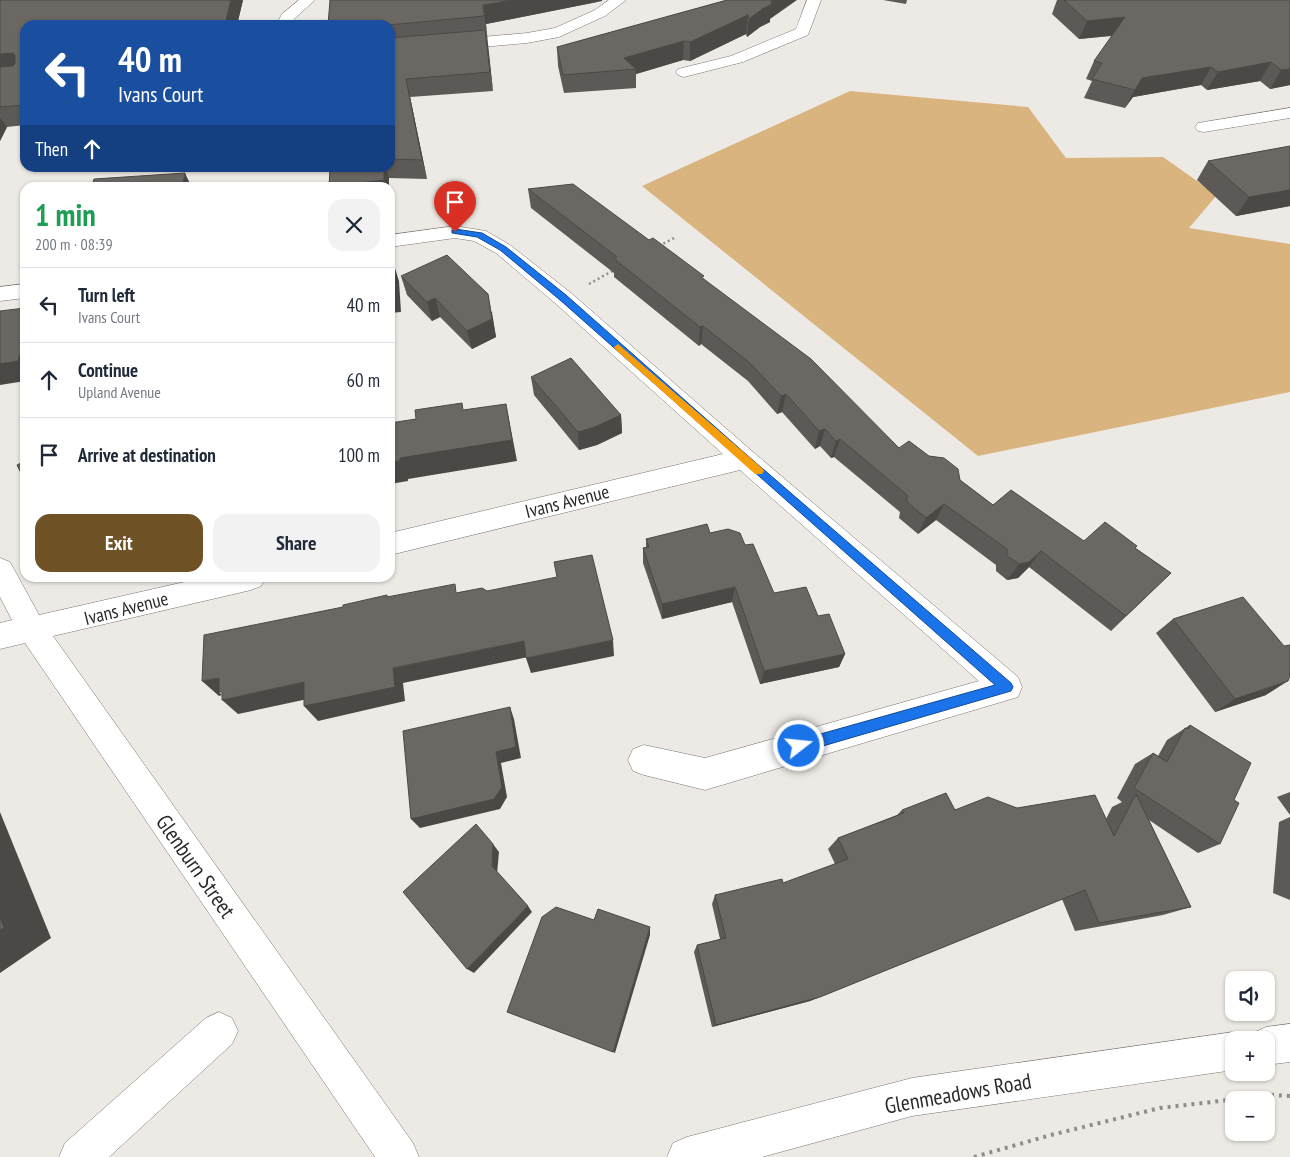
<!DOCTYPE html>
<html lang="en">
<head>
<meta charset="utf-8">
<style>
  :root { --surface:#fff; --page:#f2f2f3; --text:#1f2937; --muted:#747a83; --line:#e0e1e3; --accent:#6f5225 }
  body { margin:0; font-family:"PT Sans Narrow",sans-serif; background:var(--page); color:var(--text); height:100vh; display:flex; flex-direction:column; font-size:19px; white-space:nowrap }
  * { box-sizing:border-box; margin:0 }
  p { font-size:16px; color:var(--muted) }
  .icon { flex:none; width:28px; height:28px; fill:none; stroke:currentColor; stroke-width:2; stroke-linecap:round; stroke-linejoin:round }
  .map { position:relative; flex:1; overflow:hidden }
  .side { position:absolute; left:20px; top:182px; width:375px; height:400px; display:flex; flex-direction:column; background:var(--surface); border-radius:15px; box-shadow:0 1px 4px #0004 }
  .side>* { flex:none }
  .top-card { position:absolute; left:20px; top:20px; width:375px; height:152px; border-radius:15px; box-shadow:0 1px 4px #0004; background:#1a4fa0; color:#fff; overflow:hidden }
  .tools { position:absolute; left:1225px; top:971px; display:grid; gap:10px }
  .tools a { display:grid; place-items:center; width:50px; height:50px; border-radius:10px; background:var(--surface); box-shadow:0 1px 4px #0004; font-size:25px }
  .pin { position:absolute; display:grid; place-items:center; width:42px; height:42px; color:#fff; margin:-51px -21px; border-radius:50% 50% 50% 0; rotate:-45deg; box-shadow:0 0 5px #0007 }
  .pin .icon { rotate:45deg }
  .me { position:absolute; width:55px; margin:-28px; rotate:74deg; stroke-linejoin:round; filter:drop-shadow(0 0 4px #0008) }
  .turn { display:flex; align-items:center; gap:18px; height:105px; padding:0 15px; font-size:22px }
  .turn .icon { width:65px; height:65px; stroke-width:2.5 }
  .turn b { display:block; font-size:35px; line-height:42px }
  .then { display:flex; align-items:center; height:48px; padding:0 15px; background:#0003; gap:10px; font-size:19px }
  .round { display:grid; place-items:center; flex:none; width:52px; height:52px; border-radius:15px; background:var(--page) }
  .overview { display:flex; align-items:center; justify-content:space-between; height:85px; padding:0 15px }
  h1 { font-size:30px; font-weight:600; line-height:38px; color:#1e9e55 }
  .button { display:flex; gap:10px; margin-top:auto; padding:10px 15px }
  .button a { flex:1; height:58px; border-radius:15px; background:var(--accent); color:#fff; font-size:20px; font-weight:600; line-height:58px; text-align:center }
  .button a+a { background:var(--page); color:var(--text) }
  ul { padding:0; list-style:none }
  li { display:flex; align-items:center; gap:15px; height:75px; padding:0 15px; border-top:1px solid var(--line) }
  li div { flex:1 }
  li b { display:block; font-size:19px }
  li em { font-style:normal }
  .map>svg:first-child { display:block }
  .green { fill:#d9b47f }
  .lines { fill:none; stroke-linecap:round; stroke-linejoin:round }
  .street-casing { stroke:#787571; stroke-width:1 }
  .path-far1 { stroke:#8f8d8a; stroke-width:2.5; stroke-dasharray:2 3; stroke-linecap:butt }
  .path { stroke:#8f8d8a; stroke-width:4; stroke-dasharray:3 5; stroke-linecap:butt }
  .street { fill:#fff; fill-rule:evenodd }
  .wall { fill:#5c5956 }
  .shaded-wall { fill:#4b4946 }
  .building { fill:#6b6864; stroke:#4b4946 }
  .route { fill:#1a73e8; stroke:#114b97 }
  .slow { fill:#f59e0b }
  .labels { text-anchor:middle; dominant-baseline:central; stroke-width:5; stroke-linejoin:round; paint-order:stroke }
  .street-label { font-size:19px; fill:#2c2a29; stroke:#fff }
  .near-street-label { font-size:22px; fill:#2c2a29; stroke:#fff }
</style>
</head>
<body>
<div class="map">
<svg width="1290" height="1157" viewBox="0 0 1290 1157">
  <rect width="100%" height="100%" fill="#edeae5"/>
  <path class="green" d="M 850,91 L 1028,107 L 1066,158 L 1163,157 L 1217,195 L 1189,228 L 1290,244 L 1290,392 L 978,456 L 642,186 Z"/>
  <g class="lines">
    <defs>
      <path id="street" d="M 299,0 L 315,0 L 294,19 L 292,25 L 276,25 L 282,14 Z
        M 609,0 L 626,0 L 605,16 L 559,37 L 527,43 L 390,55 L 390,45 L 527,33 L 555,28 L 595,10 Z
        M 807,0 L 821,0 L 808,35 L 743,62 L 684,77 L 678,75 L 676,72 L 678,69 L 731,56 L 796,29 Z
        M 1290,108 L 1290,118 L 1204,132 L 1198,131 L 1195,127 L 1198,123 L 1204,122 Z
        M 455,226 L 486,231 L 510,245 L 571,293 L 753,452 L 1018,677 L 1022,687 L 1018,697 L 705,790 L 644,775 L 633,771 L 628,760 L 633,749 L 644,745 L 705,758 L 979,681 L 740,470 L 390,555 L 390,533 L 723,454 L 555,303 L 496,253 L 474,241 L 455,238 L 390,247 L 390,235 Z
        M 25,284 L 25,298 L 0,301 L 0,287 Z
        M 0,558 L 10,562 L 39,615 L 202,578 L 265,578 L 261,586 L 251,590 L 53,636 L 413,1143 L 419,1157 L 375,1157 L 25,643 L 0,649 L 0,623 L 12,620 L 0,597 Z
        M 219,1012 L 232,1018 L 238,1031 L 232,1044 L 109,1157 L 59,1157 L 65,1143 L 206,1018 Z
        M 1290,1024 L 1290,1062 L 1266,1065 L 1266,1040 L 1250,1040 L 1253,1033 L 1266,1027 Z
        M 1234,1032 L 1247,1038 L 1248,1040 L 1234,1040 L 1234,1070 L 912,1116 L 762,1157 L 667,1157 L 673,1143 L 687,1137 L 912,1078 Z"/>
    </defs>
    <use href="#street" class="street-casing"/>
    <path class="path-far1" d="M 659,246 L 674,238
      M 589,284 L 614,270"/>
    <path class="path" d="M 974,1157 L 1051,1135 L 1160,1108 L 1272,1095 L 1290,1096"/>
    <use href="#street" class="street"/>
  </g>
  <path class="wall" d="M 0,0 L 243,0 L 237,25 L 25,25 L 25,125 L 7,127 L 0,141 Z
    M 727,0 L 770,19 L 770,22 L 760,27 L 747,37 L 746,34 L 690,61 L 683,60 L 636,74 L 636,88 L 564,93 L 558,66 L 557,47 Z
    M 883,0 L 907,0 L 906,4 Z
    M 1057,0 L 1290,0 L 1290,85 L 1270,89 L 1260,81 L 1207,90 L 1201,85 L 1133,97 L 1125,108 L 1084,98 L 1092,81 L 1086,79 L 1094,61 L 1112,36 L 1079,39 L 1052,14 Z
    M 602,1 L 486,24 L 493,91 L 410,97 L 427,179 L 389,178 L 389,188 L 329,188 L 330,168 L 390,168 L 390,25 Z
    M 1290,146 L 1290,206 L 1236,216 L 1197,180 L 1208,161 Z
    M 528,189 L 649,240 L 703,278 L 899,448 L 960,480 L 993,505 L 1084,541 L 1135,548 L 1171,573 L 1111,631 L 1029,567 L 1018,578 L 1007,580 L 996,571 L 996,565 L 936,520 L 918,534 L 899,518 L 900,512 L 834,457 L 831,458 L 820,446 L 815,449 L 782,412 L 777,414 L 748,381 L 701,344 L 699,346 L 614,277 L 614,273 L 531,208 Z
    M 401,276 L 492,312 L 496,337 L 472,349 L 440,317 L 432,321 L 407,295 Z
    M 531,377 L 621,415 L 622,433 L 597,445 L 579,450 L 534,395 Z
    M 710,533 L 745,545 L 774,593 L 818,616 L 845,654 L 839,667 L 760,684 L 732,602 L 662,619 L 643,563 L 643,548 L 646,547 L 646,539 Z
    M 1173,619 L 1266,695 L 1215,712 L 1156,633 Z
    M 1190,725 L 1234,800 L 1220,844 L 1198,853 L 1149,820 L 1191,907 L 1163,915 L 1075,931 L 1062,899 L 810,1001 L 712,1027 L 694,952 L 697,945 L 720,939 L 712,904 L 715,895 L 783,883 L 835,864 L 828,849 L 838,838 L 897,815 L 902,810 L 1017,808 L 1106,819 L 1112,807 L 1122,802 L 1117,798 L 1135,764 L 1153,753 L 1158,756 L 1167,740 Z
    M 1290,792 L 1290,815 L 1277,797 Z
    M 1290,817 L 1290,900 L 1273,893 L 1279,822 Z"/>
  <path class="shaded-wall" d="M 231,0 L 243,0 L 237,25 L 225,25 Z
    M 512,0 L 602,0 L 602,1 L 486,24 L 487,35 L 483,5 Z
    M 773,0 L 797,0 L 770,19 L 770,22 L 760,27 L 747,37 L 749,19 Z
    M 748,15 L 746,34 L 690,61 L 690,42 Z
    M 1125,17 L 1116,35 L 1079,39 L 1087,21 Z
    M 485,30 L 488,48 L 493,91 L 490,72 Z
    M 684,41 L 683,60 L 636,74 L 636,69 L 624,58 Z
    M 13,53 L 25,72 L 0,75 L 0,54 Z
    M 1271,62 L 1260,81 L 1207,90 L 1218,72 Z
    M 1211,67 L 1201,85 L 1133,97 L 1125,108 L 1135,90 L 1142,78 Z
    M 1290,69 L 1290,85 L 1270,89 L 1281,70 Z
    M 406,79 L 410,97 L 427,179 L 422,160 Z
    M 0,117 L 7,127 L 0,141 Z
    M 384,168 L 386,168 L 389,178 L 389,188 L 329,188 L 329,187 Z
    M 185,173 L 192,188 L 182,188 Z
    M 1290,190 L 1290,206 L 1236,216 L 1249,197 Z
    M 393,262 L 399,281 L 401,312 L 390,313 L 390,293 Z
    M 488,294 L 496,337 L 472,349 L 467,331 Z
    M 435,298 L 440,317 L 432,321 L 427,302 Z
    M 703,326 L 701,344 L 699,346 L 700,327 Z
    M 25,338 L 25,381 L 0,385 L 0,364 Z
    M 786,394 L 782,412 L 777,414 L 781,396 Z
    M 506,404 L 517,461 L 408,479 L 408,481 L 390,484 L 390,462 L 400,458 Z
    M 621,415 L 622,433 L 597,445 L 579,450 L 578,432 Z
    M 825,429 L 820,446 L 815,449 L 819,431 Z
    M 840,439 L 834,457 L 831,458 L 836,441 Z
    M 944,504 L 936,520 L 918,534 L 926,518 Z
    M 1041,551 L 1029,567 L 1018,578 L 1007,580 L 1019,564 Z
    M 735,587 L 732,602 L 662,619 L 662,604 Z
    M 613,640 L 614,656 L 531,673 L 526,658 Z
    M 524,641 L 528,657 L 403,683 L 405,701 L 318,721 L 304,706 L 393,668 Z
    M 845,654 L 839,667 L 760,684 L 764,671 Z
    M 219,678 L 219,692 L 222,695 L 219,696 L 202,681 Z
    M 1288,681 L 1266,695 L 1215,712 L 1235,699 Z
    M 304,682 L 317,697 L 238,714 L 222,700 Z
    M 510,707 L 514,719 L 521,758 L 501,763 L 507,797 L 500,809 L 420,828 L 411,819 L 496,752 Z
    M 0,812 L 51,938 L 0,973 Z
    M 493,844 L 499,852 L 497,874 L 492,866 Z
    M 528,906 L 532,912 L 474,973 L 467,969 Z
    M 650,927 L 650,935 L 615,1053 L 613,1052 Z
    M 820,997 L 810,1001 L 712,1027 L 716,1025 Z"/>
  <path class="building" d="M 0,0 L 231,0 L 225,25 L 25,25 L 25,105 L 0,107 L 0,67 L 13,66 L 15,64 L 15,55 L 13,53 L 0,54 Z
    M 330,0 L 512,0 L 483,5 L 484,16 L 388,25 L 328,25 Z
    M 727,0 L 773,0 L 771,1 L 772,4 L 762,9 L 749,19 L 748,15 L 690,42 L 684,41 L 624,58 L 636,69 L 563,75 L 557,47 Z
    M 1064,0 L 1290,0 L 1290,69 L 1281,70 L 1271,62 L 1218,72 L 1211,67 L 1142,78 L 1135,90 L 1092,79 L 1102,63 L 1094,61 L 1125,17 L 1087,21 Z
    M 485,30 L 490,72 L 406,79 L 422,160 L 390,159 L 390,38 Z
    M 1290,146 L 1290,190 L 1249,197 L 1208,161 Z
    M 330,168 L 384,168 L 384,180 L 329,187 Z
    M 185,173 L 182,188 L 91,188 L 94,179 Z
    M 573,184 L 649,240 L 653,238 L 704,276 L 701,277 L 811,359 L 899,448 L 909,441 L 929,456 L 944,458 L 958,469 L 960,480 L 993,505 L 1011,490 L 1084,541 L 1105,522 L 1137,546 L 1135,548 L 1171,573 L 1126,616 L 1041,551 L 1029,562 L 1019,564 L 1007,556 L 1007,549 L 944,504 L 926,518 L 907,502 L 907,495 L 840,439 L 836,441 L 825,429 L 819,431 L 786,394 L 781,396 L 750,363 L 703,326 L 700,327 L 613,258 L 617,257 L 528,189 Z
    M 447,255 L 488,294 L 492,319 L 467,331 L 435,298 L 427,302 L 401,276 Z
    M 390,262 L 393,262 L 395,293 L 390,293 Z
    M 25,308 L 25,338 L 18,361 L 0,364 L 0,311 Z
    M 571,358 L 621,415 L 595,427 L 578,432 L 531,377 Z
    M 462,403 L 463,410 L 506,404 L 512,440 L 400,458 L 400,461 L 390,462 L 390,423 L 416,419 L 415,410 Z
    M 25,461 L 25,481 L 17,465 Z
    M 707,524 L 710,533 L 728,529 L 740,533 L 745,545 L 753,544 L 774,593 L 806,587 L 818,616 L 829,614 L 845,654 L 764,671 L 735,587 L 662,604 L 643,548 L 649,547 L 646,539 Z
    M 592,555 L 613,640 L 526,658 L 524,641 L 393,668 L 395,687 L 304,706 L 304,682 L 222,700 L 222,692 L 219,692 L 219,678 L 202,681 L 204,635 L 343,607 L 343,605 L 387,595 L 387,597 L 455,584 L 456,593 L 482,588 L 487,591 L 557,577 L 554,562 Z
    M 1243,597 L 1284,646 L 1290,645 L 1290,676 L 1288,681 L 1235,699 L 1173,619 Z
    M 510,707 L 516,747 L 496,752 L 502,787 L 494,799 L 411,819 L 403,731 Z
    M 1190,725 L 1251,763 L 1234,800 L 1239,803 L 1220,844 L 1134,788 L 1153,753 L 1167,762 L 1185,728 L 1188,729 Z
    M 946,793 L 955,810 L 988,797 L 1017,808 L 1095,795 L 1114,836 L 1136,794 L 1191,907 L 1099,923 L 1085,890 L 820,997 L 716,1025 L 697,945 L 726,938 L 715,895 L 782,879 L 783,883 L 848,859 L 838,838 L 904,813 L 902,810 Z
    M 476,824 L 493,844 L 492,866 L 528,906 L 467,969 L 403,892 Z
    M 556,907 L 594,920 L 598,909 L 650,927 L 613,1052 L 507,1012 L 542,917 Z
    M 0,916 L 4,928 L 0,930 Z"/>
  <path class="route" d="M 455,229 L 482,233 L 506,247 L 566,295 L 748,456 L 1011,683 L 1013,687 L 1011,691 L 799,753 L 795,751 L 793,746 L 795,742 L 799,740 L 995,685 L 560,300 L 500,250 L 477,237 L 452,233 L 452,230 Z"/>
  <path class="slow" d="M 618,344 L 762,468 L 764,471 L 762,474 L 755,474 L 615,349 L 614,347 Z"/>
  <g class="labels">
    <g class="street-label">
      <text transform="translate(567 501) rotate(-14)">Ivans Avenue</text>
      <text transform="translate(126 608) rotate(-14)">Ivans Avenue</text>
    </g>
    <g class="near-street-label">
      <text transform="translate(196 866) rotate(55)">Glenburn Street</text>
      <text transform="translate(958 1093) rotate(-10)">Glenmeadows Road</text>
    </g>
  </g>
</svg>
<div class="tools">
<a><svg class="icon" aria-label="sound" viewBox="0 0 24 24"><path d="M4 9h4l5-4v14l-5-4H4zM17 9q2 3 0 6"/></svg></a>
<a>+</a>
<a>−</a>
</div>
<div class="pin" style="left:455px;top:232px;background:#d93025"><svg class="icon" aria-label="arrive" viewBox="0 0 24 24"><path d="M6 21V4h12l-3 4 3 4H6"/></svg></div>
<svg class="me" style="left:799px;top:746px" viewBox="-20 -20 40 40"><circle r="17" fill="#1a73e8" stroke="#fff" stroke-width="3"/><path d="M0-11L8 9 0 5-8 9z" fill="#fff"/></svg>
<div class="top-card">
<div class="turn"><svg class="icon" aria-label="left" viewBox="0 0 24 24"><path d="M17 20v-9H6M10 6l-5 5 5 5"/></svg><div><b>40 m</b>Ivans Court</div></div>
<div class="then">Then<svg class="icon" aria-label="ahead" viewBox="0 0 24 24"><path d="M12 20V5M6 11l6-6 6 6"/></svg></div>
</div>
<section class="side">
<div class="overview"><div><h1>1 min</h1><p>200 m · 08:39</p></div><a class="round"><svg class="icon" aria-label="close" viewBox="0 0 24 24"><path d="M6 6l12 12M18 6L6 18"/></svg></a></div>
<ul>
<li><svg class="icon" aria-label="left" viewBox="0 0 24 24"><path d="M17 20v-9H6M10 6l-5 5 5 5"/></svg><div><b>Turn left</b><p>Ivans Court</p></div><em>40 m</em></li>
<li><svg class="icon" aria-label="ahead" viewBox="0 0 24 24"><path d="M12 20V5M6 11l6-6 6 6"/></svg><div><b>Continue</b><p>Upland Avenue</p></div><em>60 m</em></li>
<li><svg class="icon" aria-label="arrive" viewBox="0 0 24 24"><path d="M6 21V4h12l-3 4 3 4H6"/></svg><div><b>Arrive at destination</b></div><em>100 m</em></li>
</ul>
<div class="button"><a>Exit</a><a>Share</a></div>
</section>
</div>
</body>
</html>
